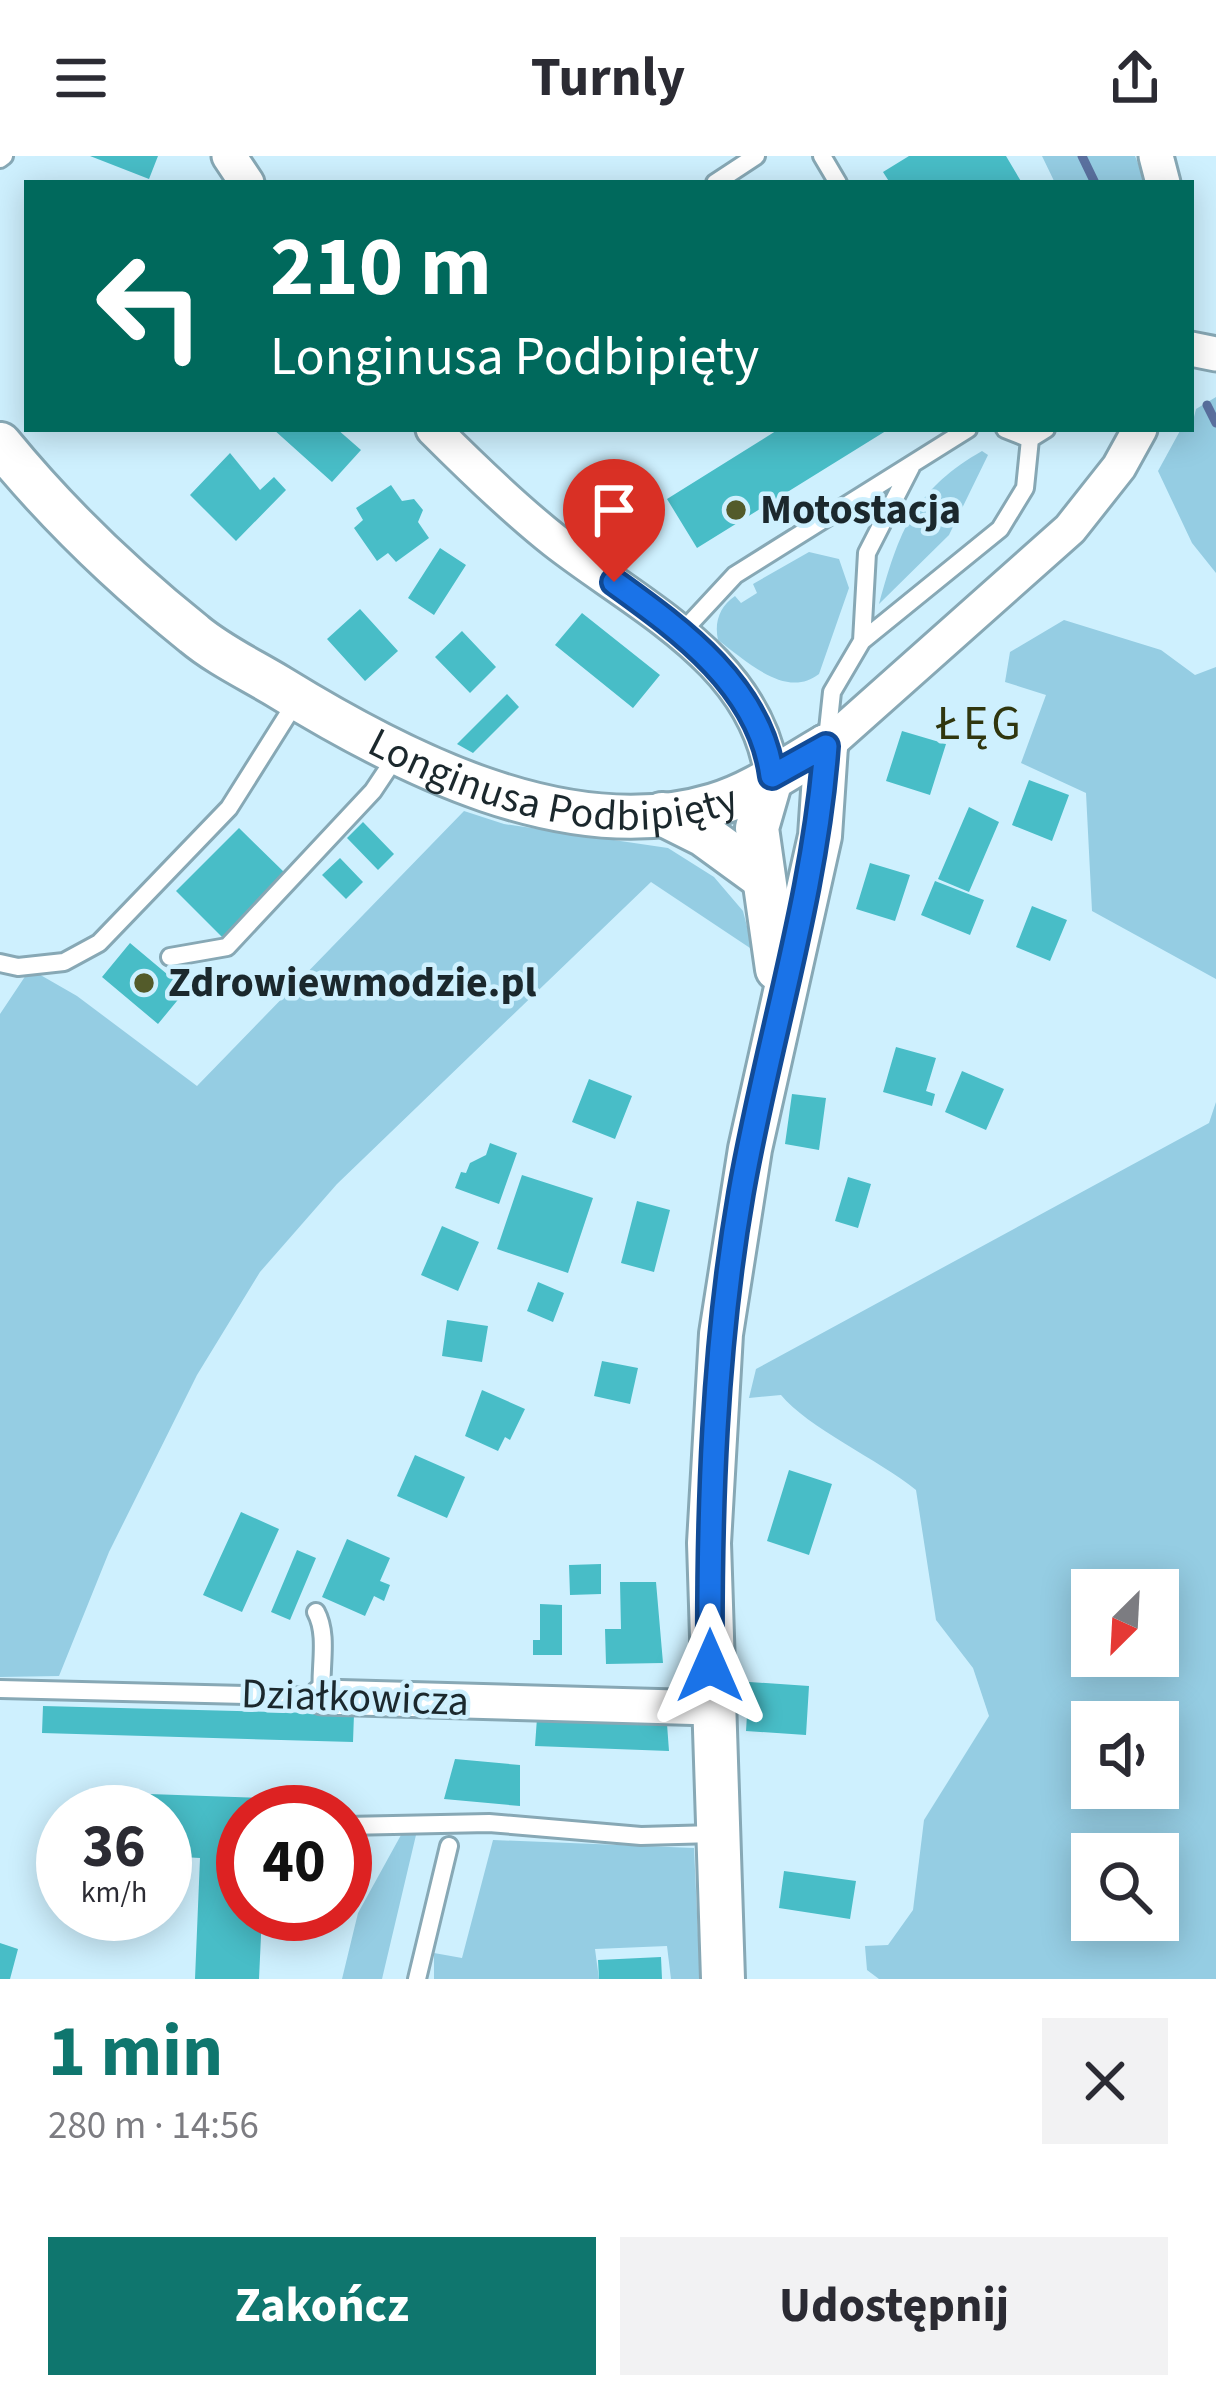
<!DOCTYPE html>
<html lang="pl">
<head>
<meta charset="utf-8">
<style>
  :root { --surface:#fff; --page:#f2f2f3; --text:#2b2b33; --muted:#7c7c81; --accent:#0f766e }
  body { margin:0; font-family:"Source Sans 3",sans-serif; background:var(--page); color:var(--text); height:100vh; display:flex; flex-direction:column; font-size:45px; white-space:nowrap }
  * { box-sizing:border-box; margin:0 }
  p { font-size:39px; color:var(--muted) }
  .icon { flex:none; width:66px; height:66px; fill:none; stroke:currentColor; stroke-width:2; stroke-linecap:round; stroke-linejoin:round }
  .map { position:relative; height:1823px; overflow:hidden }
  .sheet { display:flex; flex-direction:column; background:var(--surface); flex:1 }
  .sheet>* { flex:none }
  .top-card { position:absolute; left:24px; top:24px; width:1170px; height:252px; border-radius:0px; box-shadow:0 6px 30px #0003; background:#00695c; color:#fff; overflow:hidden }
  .needle { width:78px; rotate:204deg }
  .buttons { position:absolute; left:1071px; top:1413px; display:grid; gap:24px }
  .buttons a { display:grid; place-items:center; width:108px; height:108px; border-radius:0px; background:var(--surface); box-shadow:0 6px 30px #0003; font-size:60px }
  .speed { position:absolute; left:36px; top:1629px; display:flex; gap:24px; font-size:60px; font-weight:700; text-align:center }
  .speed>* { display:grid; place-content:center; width:156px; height:156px; border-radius:50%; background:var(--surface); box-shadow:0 6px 30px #0003; line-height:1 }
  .speed small { font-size:30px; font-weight:400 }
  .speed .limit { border:18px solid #d22; background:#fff; color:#111 }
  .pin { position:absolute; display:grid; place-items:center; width:102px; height:102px; color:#fff; margin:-123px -51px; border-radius:50% 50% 50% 0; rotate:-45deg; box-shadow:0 0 12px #0007 }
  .pin .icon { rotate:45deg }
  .me { position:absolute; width:132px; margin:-66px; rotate:0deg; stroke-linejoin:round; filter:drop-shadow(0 0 9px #0008) }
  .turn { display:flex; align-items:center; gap:42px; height:252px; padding:0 48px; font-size:54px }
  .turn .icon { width:156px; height:156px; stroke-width:2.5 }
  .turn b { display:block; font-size:84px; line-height:102px }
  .round { display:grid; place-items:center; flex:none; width:126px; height:126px; border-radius:0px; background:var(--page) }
  .headline { display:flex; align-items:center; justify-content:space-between; height:204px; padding:0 48px }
  h1 { font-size:72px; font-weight:700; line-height:90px; color:var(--accent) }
  .button { display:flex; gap:24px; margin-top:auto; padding:24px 48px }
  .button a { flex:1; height:138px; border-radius:0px; background:var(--accent); color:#fff; font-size:48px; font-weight:700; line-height:138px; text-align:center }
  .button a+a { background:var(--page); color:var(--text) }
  header { display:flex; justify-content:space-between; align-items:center; height:156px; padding:0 48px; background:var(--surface); font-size:54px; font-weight:700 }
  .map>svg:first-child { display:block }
  .green { fill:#95cde3; fill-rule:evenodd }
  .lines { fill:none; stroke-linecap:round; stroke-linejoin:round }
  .stream { stroke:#5b71a0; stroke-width:9 }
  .building { fill:#48bdc7 }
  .service-casing { stroke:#87a8b5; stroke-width:22 }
  .minor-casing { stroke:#87a8b5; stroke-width:39 }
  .tertiary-casing { stroke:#87a8b5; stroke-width:48 }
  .service { stroke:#fff; stroke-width:16 }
  .minor { stroke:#fff; stroke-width:33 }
  .tertiary { stroke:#fff; stroke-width:42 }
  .route-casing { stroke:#114b97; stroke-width:30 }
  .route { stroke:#1a73e8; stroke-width:21 }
  .poi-dot { fill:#535b2a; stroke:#cef0fe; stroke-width:4.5 }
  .labels { text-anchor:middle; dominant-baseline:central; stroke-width:9; stroke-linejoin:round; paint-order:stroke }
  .poi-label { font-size:42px; font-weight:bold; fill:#1b282d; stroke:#cef0fe; text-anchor:start }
  .street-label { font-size:42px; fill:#1b282d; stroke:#cef0fe }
  .quarter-label { font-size:48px; letter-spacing:3px; fill:#30360e; stroke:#cef0fe }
</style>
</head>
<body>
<header><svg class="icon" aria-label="menu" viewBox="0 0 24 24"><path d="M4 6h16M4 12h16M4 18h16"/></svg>Turnly<svg class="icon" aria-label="share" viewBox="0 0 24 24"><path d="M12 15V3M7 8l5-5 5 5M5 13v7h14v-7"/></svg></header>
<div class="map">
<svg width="1216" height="1823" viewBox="0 0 1216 1823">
  <rect width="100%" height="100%" fill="#cef0fe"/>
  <path class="green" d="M 1042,0 L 1135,0 L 1146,27 L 1055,27 Z
    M 1216,241 L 1216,417 L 1192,387 L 1158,315 L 1181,273 L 1191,273 L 1196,253 Z
    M 982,295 L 988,299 L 949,379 L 879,448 C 899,375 914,334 982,295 Z
    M 809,396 L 839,403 L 849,432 L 819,518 C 786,544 745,504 718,484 C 714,466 720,450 735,440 L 741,447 L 757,437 L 753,428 Z
    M 1064,464 L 1161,494 L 1195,519 L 1216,511 L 1216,823 L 1092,755 L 1086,637 L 1021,607 L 1046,539 L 1005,526 L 1010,496 Z
    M 464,655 L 504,668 L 668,692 L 714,721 L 743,755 L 753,794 L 651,726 L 337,1028 L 260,1116 L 197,1219 L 109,1396 L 59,1520 L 0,1521 L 0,858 L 30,813 L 77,840 L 197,930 Z
    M 1216,946 L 1216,1823 L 879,1823 L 867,1814 L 865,1790 L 888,1789 L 913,1754 L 924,1664 L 989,1560 L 973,1512 L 936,1464 L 916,1334 C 879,1304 807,1271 781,1239 L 749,1242 L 756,1213 L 1209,967 ZM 1092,1434 L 1158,1434 L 1158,1500 L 1092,1500 ZM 1092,1566 L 1158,1566 L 1158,1632 L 1092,1632 ZM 1092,1698 L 1158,1698 L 1158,1764 L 1092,1764 Z
    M 401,1679 L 416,1679 L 382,1823 L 342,1823 L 358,1757 Z
    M 493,1684 L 694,1692 L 700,1823 L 671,1823 L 667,1790 L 595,1793 L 599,1823 L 434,1823 L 434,1797 L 462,1802 Z"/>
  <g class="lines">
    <path class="stream" d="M 1082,0 L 1095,27
      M 1207,249 L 1216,267"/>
  </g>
  <path class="building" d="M 90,0 L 158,0 L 149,23 Z
    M 909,0 L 1006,0 L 1022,27 L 890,27 L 883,16 Z
    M 273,273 L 337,273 L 361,294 L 332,326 Z
    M 779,273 L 889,273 L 697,392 L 667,343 Z
    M 230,297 L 260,334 L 274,321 L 286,334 L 236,385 L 190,339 Z
    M 391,329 L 402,345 L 414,343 L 423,354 L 418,366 L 429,382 L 396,406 L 388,397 L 377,405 L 354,372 L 363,364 L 356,352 Z
    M 440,392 L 466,409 L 434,459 L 408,442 Z
    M 360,453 L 398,495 L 365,525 L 327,483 Z
    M 582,457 L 660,519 L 633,552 L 555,489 Z
    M 462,475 L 496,511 L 470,537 L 435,501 Z
    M 507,538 L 519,551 L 473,597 L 457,588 Z
    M 902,575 L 946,588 L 930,639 L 886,625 Z
    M 1029,624 L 1069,639 L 1052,685 L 1012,669 Z
    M 969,651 L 999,666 L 969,736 L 938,723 Z
    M 363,666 L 394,698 L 378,714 L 347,682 Z
    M 239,672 L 287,719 L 224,783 L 176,735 Z
    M 340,702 L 363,726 L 346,743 L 322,719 Z
    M 870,707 L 910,719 L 895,765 L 856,753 Z
    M 935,725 L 984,744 L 970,779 L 921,759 Z
    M 1032,750 L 1067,764 L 1050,805 L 1016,791 Z
    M 130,787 L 186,834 L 158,868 L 102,821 Z
    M 896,891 L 936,902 L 926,935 L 935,938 L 932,950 L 883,936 Z
    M 962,915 L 1004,933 L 986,974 L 945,956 Z
    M 589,923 L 632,940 L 615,983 L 572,966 Z
    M 792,938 L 826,942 L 819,994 L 785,988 Z
    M 490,987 L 517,997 L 499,1048 L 455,1032 L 461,1016 L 466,1017 L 470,1007 L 486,999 Z
    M 522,1019 L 593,1042 L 568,1117 L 497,1093 Z
    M 848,1021 L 871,1028 L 858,1072 L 835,1065 Z
    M 637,1045 L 670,1054 L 654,1116 L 621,1107 Z
    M 442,1070 L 479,1086 L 458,1135 L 421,1119 Z
    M 538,1126 L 564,1137 L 553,1166 L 527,1155 Z
    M 447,1164 L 488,1170 L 482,1206 L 442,1200 Z
    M 602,1205 L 638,1212 L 630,1248 L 594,1240 Z
    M 482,1234 L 525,1253 L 510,1284 L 505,1281 L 498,1295 L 465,1280 Z
    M 415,1299 L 465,1321 L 447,1362 L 397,1340 Z
    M 789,1314 L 832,1328 L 809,1399 L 767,1385 Z
    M 241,1356 L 279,1373 L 242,1456 L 203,1439 Z
    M 347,1383 L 390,1402 L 380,1425 L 390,1429 L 384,1445 L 374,1440 L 365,1460 L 322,1441 Z
    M 297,1394 L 316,1402 L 290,1464 L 271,1456 Z
    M 601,1408 L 601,1438 L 570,1439 L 569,1409 Z
    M 620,1426 L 656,1426 L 663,1507 L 606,1508 L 605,1473 L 621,1473 Z
    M 540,1448 L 562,1449 L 562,1499 L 533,1499 L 533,1484 L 540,1484 Z
    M 749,1526 L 809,1530 L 806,1579 L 746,1575 Z
    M 43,1550 L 354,1558 L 353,1586 L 42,1577 Z
    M 537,1562 L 667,1568 L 669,1595 L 535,1590 Z
    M 455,1603 L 520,1609 L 520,1650 L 444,1643 Z
    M 149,1638 L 266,1642 L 266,1656 L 243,1656 L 243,1758 L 262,1758 L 259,1823 L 195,1823 L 200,1702 L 165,1700 L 165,1656 L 149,1656 Z
    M 784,1715 L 856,1725 L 850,1763 L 779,1752 Z
    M 0,1787 L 18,1793 L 10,1823 L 0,1823 Z
    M 661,1801 L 662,1823 L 599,1823 L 598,1804 Z"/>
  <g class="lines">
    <defs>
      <path id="service" d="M 822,0 L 838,27
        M 0,3 L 4,0
        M 715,27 L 756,0
        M 1005,273 L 1030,283
        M 1030,283 L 1046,273
        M 683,475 L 735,419 L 968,273
        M 862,485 L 867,397 L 911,311
        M 827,583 L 832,536 L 862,485 L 1000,373 L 1025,332 L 1030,283
        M 170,801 L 227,791 L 373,635 L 397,599
        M 0,807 L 18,811 L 64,806 L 99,787 L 229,652 L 297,544
        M 0,1533 L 322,1541 C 319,1514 329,1480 316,1456
        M 345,1670 L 489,1667 L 641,1680 L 715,1678
        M 417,1823 L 449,1690"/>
      <path id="minor" d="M 229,0 L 247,27
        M 1156,0 L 1163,27
        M 1191,193 L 1216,198
        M 433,273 C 472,312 512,351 555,385 C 638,450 756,504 772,620
        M 826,590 L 1070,373 L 1119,311 L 1140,273
        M 322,1541 L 711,1552"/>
      <g id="tertiary">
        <path id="s1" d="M 0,288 C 58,359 123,421 194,478 C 219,499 251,514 279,531 C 399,605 568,693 714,649 C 753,638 791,610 826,590"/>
        <path d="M 772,620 L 757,672 L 777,813"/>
        <path d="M 662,658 L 704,679 L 763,722"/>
        <path d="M 723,1823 L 709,1387 L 721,1178 L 750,993 L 820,680 L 826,590"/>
      </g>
    </defs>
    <use href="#service" class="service-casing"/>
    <use href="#minor" class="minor-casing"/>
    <use href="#tertiary" class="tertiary-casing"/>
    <use href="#service" class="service"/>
    <use href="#minor" class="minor"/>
    <use href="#tertiary" class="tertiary"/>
  </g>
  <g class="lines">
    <defs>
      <path id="route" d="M 614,426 C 682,475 760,531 772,620 L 826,590 C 815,742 767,887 741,1037 C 714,1193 709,1353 710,1510"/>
    </defs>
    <use href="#route" class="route-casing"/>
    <use href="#route" class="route"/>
  </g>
  <g class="poi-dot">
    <circle cx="736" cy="354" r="12"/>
    <circle cx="144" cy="827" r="12"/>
  </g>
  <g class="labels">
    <g class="poi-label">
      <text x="760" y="354">Motostacja</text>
      <text x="168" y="827">Zdrowiewmodzie.pl</text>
    </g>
    <g class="street-label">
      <text stroke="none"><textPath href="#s1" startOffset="669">Longinusa Podbipięty</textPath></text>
      <text transform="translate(355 1542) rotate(2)">Działkowicza</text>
    </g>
    <g class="quarter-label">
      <text x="980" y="568">ŁĘG</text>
    </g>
  </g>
</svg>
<div class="buttons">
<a><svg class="needle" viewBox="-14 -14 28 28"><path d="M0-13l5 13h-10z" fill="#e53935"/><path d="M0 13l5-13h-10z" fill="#7c7c81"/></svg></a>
<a><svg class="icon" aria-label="sound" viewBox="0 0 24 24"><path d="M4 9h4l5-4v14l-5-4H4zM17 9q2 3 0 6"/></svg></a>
<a><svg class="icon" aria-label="search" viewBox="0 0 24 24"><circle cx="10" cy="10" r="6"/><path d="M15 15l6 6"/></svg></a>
</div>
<div class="speed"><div>36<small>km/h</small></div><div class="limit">40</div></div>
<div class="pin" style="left:614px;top:426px;background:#d93025"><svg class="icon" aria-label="arrive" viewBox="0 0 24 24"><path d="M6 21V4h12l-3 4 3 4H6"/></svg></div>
<svg class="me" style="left:710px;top:1510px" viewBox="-20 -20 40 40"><path d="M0-17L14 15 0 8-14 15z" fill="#1a73e8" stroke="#fff" stroke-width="4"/></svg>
<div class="top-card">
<div class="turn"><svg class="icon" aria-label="left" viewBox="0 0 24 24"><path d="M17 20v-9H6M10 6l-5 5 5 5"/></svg><div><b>210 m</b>Longinusa Podbipięty</div></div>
</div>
</div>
<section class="sheet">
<div class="headline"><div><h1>1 min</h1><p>280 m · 14:56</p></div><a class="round"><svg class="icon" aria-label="close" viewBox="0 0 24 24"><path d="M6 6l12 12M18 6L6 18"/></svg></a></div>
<div class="button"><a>Zakończ</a><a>Udostępnij</a></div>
</section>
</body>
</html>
